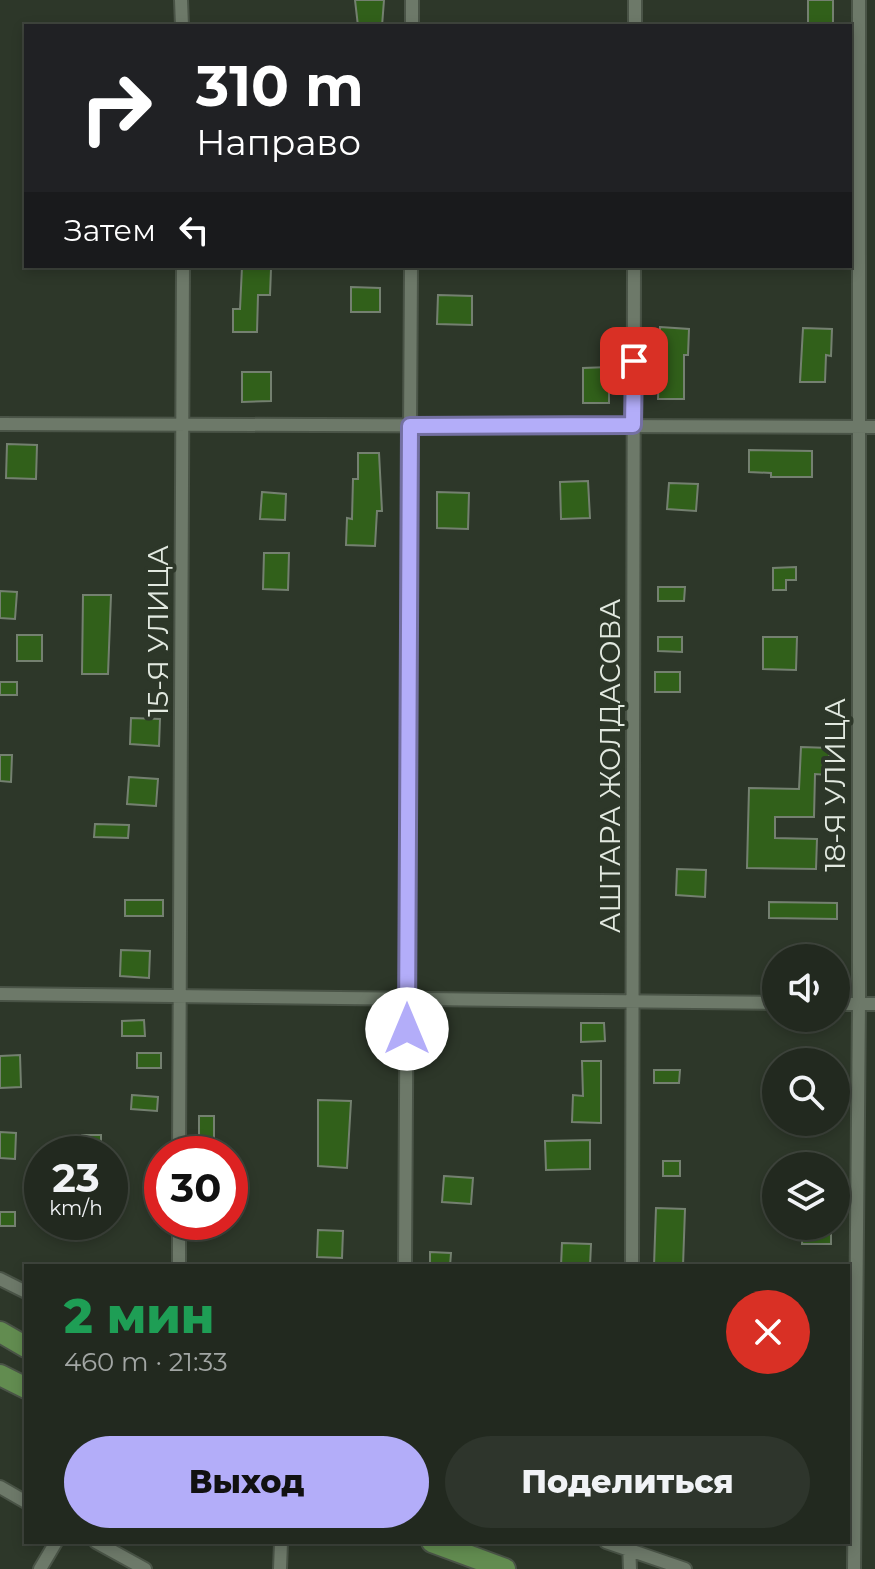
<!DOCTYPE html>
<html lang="ru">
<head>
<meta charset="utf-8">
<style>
  :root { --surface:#22291f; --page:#2e352c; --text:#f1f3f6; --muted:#a2a6a4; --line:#3f453d; --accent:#b3adf9 }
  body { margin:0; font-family:Montserrat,sans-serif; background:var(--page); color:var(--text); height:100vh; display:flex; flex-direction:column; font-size:30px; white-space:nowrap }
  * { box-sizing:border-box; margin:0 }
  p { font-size:26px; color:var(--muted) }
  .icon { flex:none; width:44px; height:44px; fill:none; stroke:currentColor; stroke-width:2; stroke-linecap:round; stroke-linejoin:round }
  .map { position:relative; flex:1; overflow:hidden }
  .side { position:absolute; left:24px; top:1264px; width:826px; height:280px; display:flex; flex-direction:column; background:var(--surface); border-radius:0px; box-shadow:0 4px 12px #0003,0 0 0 2px var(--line) }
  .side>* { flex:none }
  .guide { position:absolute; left:24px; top:24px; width:828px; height:244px; border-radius:0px; box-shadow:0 4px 12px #0003,0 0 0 2px var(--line); background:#202124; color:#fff; overflow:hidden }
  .tools { position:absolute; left:762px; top:944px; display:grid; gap:16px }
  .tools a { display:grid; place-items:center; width:88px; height:88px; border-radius:50%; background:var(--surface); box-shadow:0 4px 12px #0003,0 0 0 2px var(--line); font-size:40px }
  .speed { position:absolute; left:24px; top:1136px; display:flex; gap:16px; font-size:40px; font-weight:700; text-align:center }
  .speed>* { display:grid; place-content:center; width:104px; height:104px; border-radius:50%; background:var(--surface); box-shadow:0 4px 12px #0003,0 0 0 2px var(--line); line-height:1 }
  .speed small { font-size:20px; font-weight:400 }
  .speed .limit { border:12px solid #d22; background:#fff; color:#111 }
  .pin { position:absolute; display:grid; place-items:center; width:68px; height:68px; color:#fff; margin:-34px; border-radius:16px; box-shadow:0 4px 12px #0006 }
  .me { position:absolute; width:88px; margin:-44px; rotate:0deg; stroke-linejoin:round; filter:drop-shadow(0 0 6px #0008) }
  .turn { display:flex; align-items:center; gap:28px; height:168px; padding:0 40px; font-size:36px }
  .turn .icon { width:104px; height:104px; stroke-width:2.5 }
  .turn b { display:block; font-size:56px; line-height:68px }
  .then { display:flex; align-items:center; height:76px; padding:0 40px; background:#0003; gap:16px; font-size:30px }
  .round { display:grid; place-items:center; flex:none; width:84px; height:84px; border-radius:42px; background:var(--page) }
  .summary { display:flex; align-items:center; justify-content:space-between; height:136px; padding:0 40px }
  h1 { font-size:48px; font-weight:800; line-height:60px; color:#1e9e55 }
  .button { display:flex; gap:16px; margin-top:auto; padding:16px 40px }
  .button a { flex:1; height:92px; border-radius:48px; background:var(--accent); color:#111; font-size:32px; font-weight:800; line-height:92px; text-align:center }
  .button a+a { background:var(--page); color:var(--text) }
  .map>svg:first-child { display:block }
  .building { fill:#31601a; stroke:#748070; stroke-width:2 }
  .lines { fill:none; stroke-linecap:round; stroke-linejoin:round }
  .street-casing { stroke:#4a5447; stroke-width:16 }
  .primary-casing { stroke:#4a5447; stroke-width:24 }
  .street { stroke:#6d7969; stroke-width:12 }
  .primary { stroke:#628c50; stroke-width:20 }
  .route-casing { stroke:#7470a2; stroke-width:20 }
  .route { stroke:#b3adf9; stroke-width:14 }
  .labels { text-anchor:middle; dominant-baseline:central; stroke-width:8; stroke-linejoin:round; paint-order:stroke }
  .street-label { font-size:28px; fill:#e2e9e0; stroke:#2d3729 }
</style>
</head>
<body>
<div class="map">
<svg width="875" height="1569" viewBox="0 0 875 1569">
  <rect width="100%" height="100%" fill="#2d3729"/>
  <path class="building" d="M 355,0 L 384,0 L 382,26 L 358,26 Z
    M 808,0 L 833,0 L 833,26 L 808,26 Z
    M 242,267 L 271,269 L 270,295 L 258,295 L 257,332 L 233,332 L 233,309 L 240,309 Z
    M 351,287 L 380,288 L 380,312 L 351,312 Z
    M 438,295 L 472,296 L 472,325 L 437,324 Z
    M 660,327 L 689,329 L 688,355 L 684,355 L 684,399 L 658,399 Z
    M 803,328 L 832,329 L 831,356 L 826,355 L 825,382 L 800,382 Z
    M 609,367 L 609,403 L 583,403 L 583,368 Z
    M 242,372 L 271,372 L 271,401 L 242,402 Z
    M 7,444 L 37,445 L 36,479 L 6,478 Z
    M 749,450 L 812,451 L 812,477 L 771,477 L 771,473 L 749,472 Z
    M 358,453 L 379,453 L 382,511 L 377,511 L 375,546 L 346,545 L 347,518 L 352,519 L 353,479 L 358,479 Z
    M 588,481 L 590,518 L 561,519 L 560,482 Z
    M 669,483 L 698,484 L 696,511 L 667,509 Z
    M 262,492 L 286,494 L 285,520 L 260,519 Z
    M 437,492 L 469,493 L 468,529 L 437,528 Z
    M 264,553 L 289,553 L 288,590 L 263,589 Z
    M 796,567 L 796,580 L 786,580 L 786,590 L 773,590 L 773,568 Z
    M 658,587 L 685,587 L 684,601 L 658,601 Z
    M 0,591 L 17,592 L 15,619 L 0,618 Z
    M 83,595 L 111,595 L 108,674 L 82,674 Z
    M 17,635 L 42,635 L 42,661 L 17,661 Z
    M 658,637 L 682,637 L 682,652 L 658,651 Z
    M 763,637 L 797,637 L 796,670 L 763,669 Z
    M 655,672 L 680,672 L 680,692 L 655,692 Z
    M 0,682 L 17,682 L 17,695 L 0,695 Z
    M 131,718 L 160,719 L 159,746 L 130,744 Z
    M 801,747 L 830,748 L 828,775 L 815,774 L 814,817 L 775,817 L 775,838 L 817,839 L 816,869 L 747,868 L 749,788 L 799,789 Z
    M 0,755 L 12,755 L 11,782 L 0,781 Z
    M 129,777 L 158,779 L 156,806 L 127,804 Z
    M 95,824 L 129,825 L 128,838 L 94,837 Z
    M 677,869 L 706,870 L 705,897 L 676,895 Z
    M 125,900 L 163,900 L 163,916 L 125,916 Z
    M 769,902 L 837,903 L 837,919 L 769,918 Z
    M 121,950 L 150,951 L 149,978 L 120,976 Z
    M 144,1020 L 145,1036 L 122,1036 L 122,1021 Z
    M 581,1023 L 604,1023 L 605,1041 L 581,1042 Z
    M 137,1053 L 161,1053 L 161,1068 L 137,1068 Z
    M 20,1055 L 21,1087 L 0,1088 L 0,1056 Z
    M 582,1061 L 601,1061 L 601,1123 L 572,1122 L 573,1095 L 583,1096 Z
    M 654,1070 L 680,1070 L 679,1083 L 654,1083 Z
    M 132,1095 L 158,1097 L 157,1111 L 131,1109 Z
    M 318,1100 L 351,1101 L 347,1168 L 318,1166 Z
    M 199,1116 L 214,1116 L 214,1140 L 199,1140 Z
    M 0,1132 L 16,1133 L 15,1159 L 0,1158 Z
    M 82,1135 L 101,1135 L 101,1154 L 81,1154 Z
    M 590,1140 L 590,1169 L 546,1170 L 545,1141 Z
    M 663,1161 L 680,1161 L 680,1176 L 663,1176 Z
    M 444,1176 L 473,1178 L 471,1204 L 442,1202 Z
    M 656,1208 L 685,1209 L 683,1266 L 654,1266 Z
    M 0,1212 L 15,1212 L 15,1226 L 0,1226 Z
    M 803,1226 L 831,1226 L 831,1244 L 802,1244 Z
    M 318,1230 L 343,1231 L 342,1258 L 317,1257 Z
    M 562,1243 L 591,1244 L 590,1266 L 561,1266 Z
    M 430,1252 L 451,1253 L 450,1266 L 430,1266 Z"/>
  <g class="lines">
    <defs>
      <path id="street" d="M 181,0 L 182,26
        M 412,26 L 412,0
        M 635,26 L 635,0
        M 0,424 L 875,427
        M 0,994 L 776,1003
        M 836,1004 L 875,1004
        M 179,1154 L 183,266
        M 179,1222 L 179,1266
        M 405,1266 L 411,266
        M 632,1266 L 634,266
        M 0,1279 L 26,1292
        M 0,1487 L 26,1502
        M 96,1542 L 145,1569
        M 606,1542 L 685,1569
        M 629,1544 L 630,1569
        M 40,1569 L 56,1542
        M 280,1569 L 281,1542
        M 854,1569 L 859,1004 L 859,0"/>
      <path id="primary" d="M 0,1332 L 26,1347
        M 0,1375 L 26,1388
        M 432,1542 L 505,1569"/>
    </defs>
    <use href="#street" class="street-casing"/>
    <use href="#primary" class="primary-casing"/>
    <use href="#street" class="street"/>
    <use href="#primary" class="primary"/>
  </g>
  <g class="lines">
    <defs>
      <path id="route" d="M 407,1029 L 410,426 L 633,425 L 634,361"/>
    </defs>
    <use href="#route" class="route-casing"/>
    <use href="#route" class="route"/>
  </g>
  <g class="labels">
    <g class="street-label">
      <text transform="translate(158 631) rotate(-90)">15-Я УЛИЦА</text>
      <text transform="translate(610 766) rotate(-90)">АШТАРА ЖОЛДАСОВА</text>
      <text transform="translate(835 785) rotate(-90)">18-Я УЛИЦА</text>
    </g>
  </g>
</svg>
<div class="tools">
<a><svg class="icon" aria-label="sound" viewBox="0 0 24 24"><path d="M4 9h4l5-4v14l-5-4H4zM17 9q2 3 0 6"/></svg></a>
<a><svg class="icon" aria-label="search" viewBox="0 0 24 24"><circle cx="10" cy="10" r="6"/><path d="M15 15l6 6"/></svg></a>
<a><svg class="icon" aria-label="layers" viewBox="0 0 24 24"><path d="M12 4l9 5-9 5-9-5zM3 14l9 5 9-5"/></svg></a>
</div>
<div class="speed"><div>23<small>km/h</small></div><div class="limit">30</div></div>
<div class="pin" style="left:634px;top:361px;background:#d93025"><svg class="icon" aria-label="arrive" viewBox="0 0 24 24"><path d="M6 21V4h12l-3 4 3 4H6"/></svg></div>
<svg class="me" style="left:407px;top:1029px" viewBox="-20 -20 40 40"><circle r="19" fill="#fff"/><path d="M0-13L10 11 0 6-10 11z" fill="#b3adf9"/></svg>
<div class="guide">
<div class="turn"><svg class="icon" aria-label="right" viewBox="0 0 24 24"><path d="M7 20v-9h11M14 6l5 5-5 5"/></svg><div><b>310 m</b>Направо</div></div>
<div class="then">Затем<svg class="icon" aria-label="left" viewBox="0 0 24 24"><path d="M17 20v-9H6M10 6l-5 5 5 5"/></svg></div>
</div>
<section class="side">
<div class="summary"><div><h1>2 мин</h1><p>460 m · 21:33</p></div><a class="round" style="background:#d93025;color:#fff"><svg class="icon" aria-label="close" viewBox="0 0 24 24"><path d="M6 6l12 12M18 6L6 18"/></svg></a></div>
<div class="button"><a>Выход</a><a>Поделиться</a></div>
</section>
</div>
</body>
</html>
